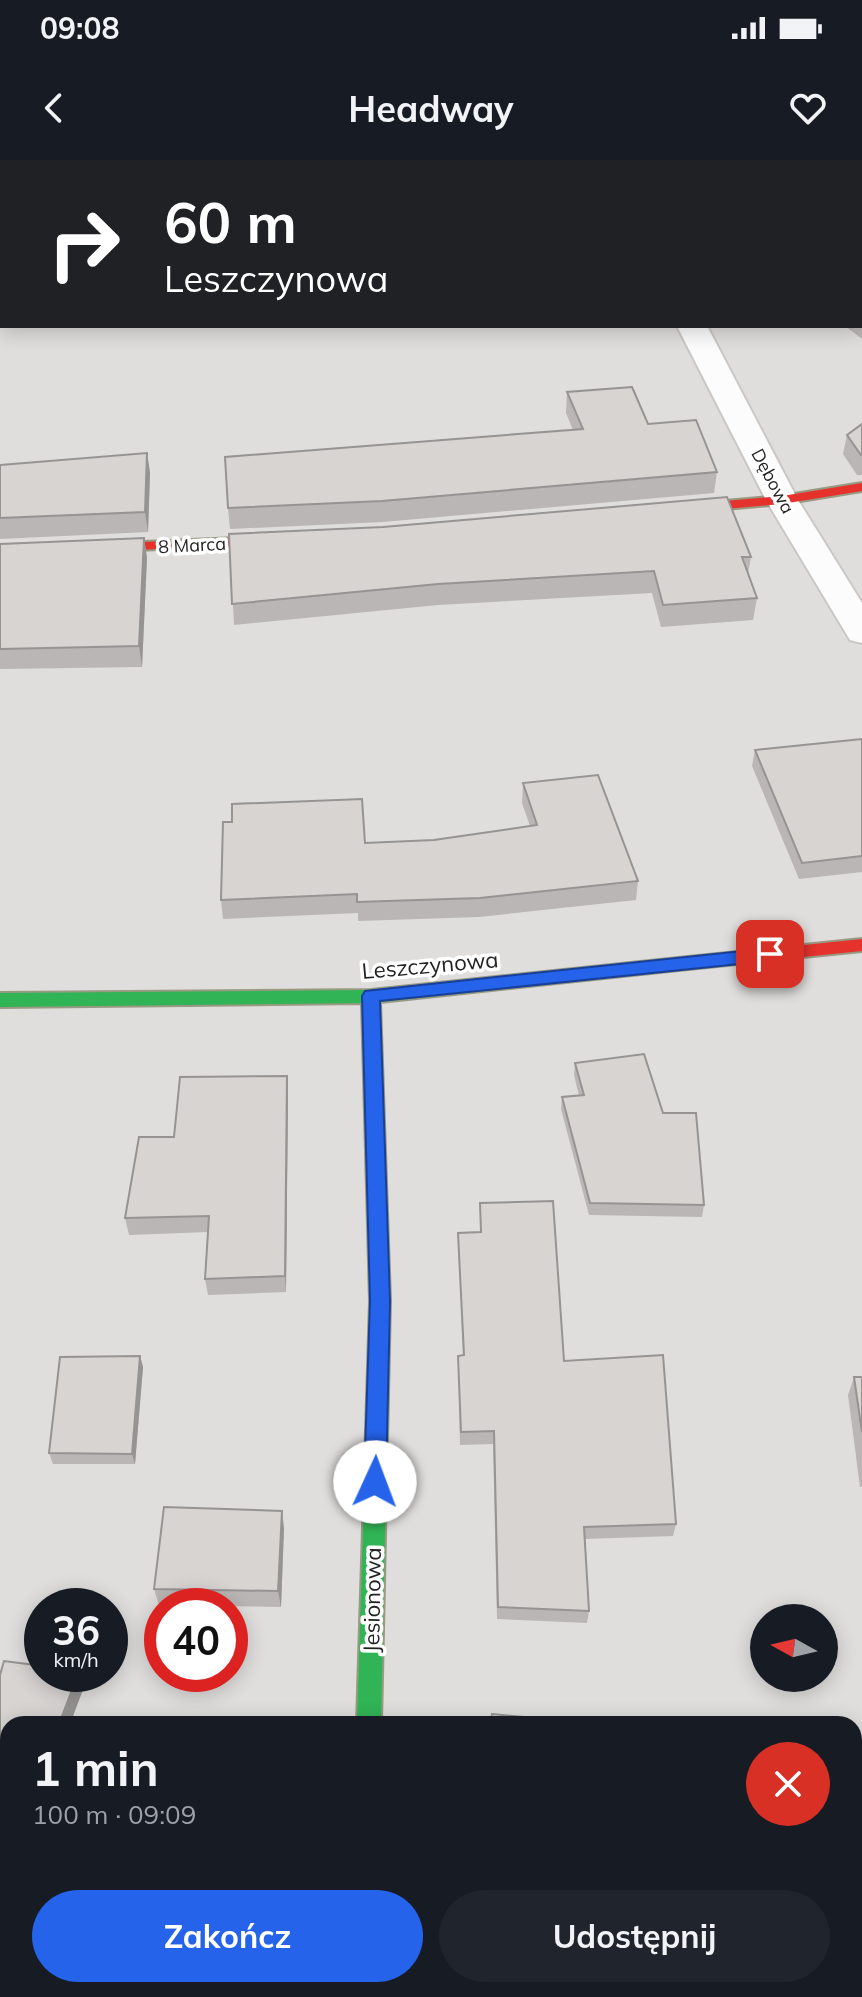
<!DOCTYPE html>
<html lang="pl">
<head>
<meta charset="utf-8">
<style>
  :root { --surface:#171b24; --page:#20242c; --text:#f1f3f6; --muted:#9ea1a6; --accent:#2563eb }
  body { margin:0; font-family:Mulish,sans-serif; background:var(--page); color:var(--text); height:100vh; display:flex; flex-direction:column; font-size:30px; white-space:nowrap }
  * { box-sizing:border-box; margin:0 }
  p { font-size:26px; color:var(--muted) }
  .icon { flex:none; width:44px; height:44px; fill:none; stroke:currentColor; stroke-width:2; stroke-linecap:round; stroke-linejoin:round }
  .map { position:relative; flex:1; overflow:hidden }
  .details { position:absolute; left:0px; top:1556px; width:862px; height:282px; display:flex; flex-direction:column; background:var(--surface); border-radius:24px 24px 0 0; box-shadow:0 4px 20px #0003 }
  .details>* { flex:none }
  .hud { position:absolute; left:0px; top:0px; width:862px; height:168px; box-shadow:0 4px 20px #0003; background:#202124; color:#fff; overflow:hidden }
  .needle { width:52px; rotate:278deg }
  .buttons { position:absolute; left:750px; top:1444px; display:grid; gap:16px }
  .buttons a { display:grid; place-items:center; width:88px; height:88px; border-radius:50%; background:var(--surface); box-shadow:0 4px 20px #0003; font-size:40px }
  .speed { position:absolute; left:24px; top:1428px; display:flex; gap:16px; font-size:40px; font-weight:700; text-align:center }
  .speed>* { display:grid; place-content:center; width:104px; height:104px; border-radius:50%; background:var(--surface); box-shadow:0 4px 20px #0003; line-height:1 }
  .speed small { font-size:20px; font-weight:400 }
  .speed .limit { border:12px solid #d22; background:#fff; color:#111 }
  .pin { position:absolute; display:grid; place-items:center; width:68px; height:68px; color:#fff; margin:-34px; border-radius:16px; box-shadow:0 4px 12px #0006 }
  .me { position:absolute; width:88px; margin:-44px; rotate:2deg; stroke-linejoin:round; filter:drop-shadow(0 0 6px #0008) }
  .turn { display:flex; align-items:center; gap:28px; height:168px; padding:0 32px; font-size:36px }
  .turn .icon { width:104px; height:104px; stroke-width:2.5 }
  .turn b { display:block; font-size:56px; line-height:68px }
  .round { display:grid; place-items:center; flex:none; width:84px; height:84px; border-radius:42px; background:var(--page) }
  .summary { display:flex; align-items:center; justify-content:space-between; height:136px; padding:0 32px }
  h1 { font-size:48px; font-weight:700; line-height:60px }
  .button { display:flex; gap:16px; margin-top:auto; padding:16px 32px }
  .button a { flex:1; height:92px; border-radius:48px; background:var(--accent); color:#fff; font-size:32px; font-weight:700; line-height:92px; text-align:center }
  .button a+a { background:var(--page); color:var(--text) }
  .status { display:flex; justify-content:space-between; align-items:center; height:56px; padding:0 40px; background:var(--surface); direction:ltr }
  .status svg { height:22px; fill:currentColor }
  header { display:flex; justify-content:space-between; align-items:center; height:104px; padding:0 32px; background:var(--surface); font-size:36px; font-weight:700 }
  .map>svg:first-child { display:block }
  .residential { fill:#dfdedc; fill-rule:evenodd }
  .lines { fill:none; stroke-linecap:round; stroke-linejoin:round }
  .lane-casing { stroke:#c9c8c7; stroke-width:4 }
  .street-casing { stroke:#c9c8c7; stroke-width:4 }
  .fast-casing { stroke:#999a82; stroke-width:4 }
  .jam-casing { stroke:#999a82; stroke-width:4 }
  .lane { fill:#fdfcfc; fill-rule:evenodd }
  .street { fill:#fdfcfc; fill-rule:evenodd }
  .fast { fill:#30b455; fill-rule:evenodd }
  .jam { fill:#e5322d; fill-rule:evenodd }
  .wall { fill:#b9b6b5 }
  .shaded-wall { fill:#969493 }
  .building { fill:#d7d4d2; stroke:#969493; stroke-width:2 }
  .route { fill:#2563eb; stroke:#184099; stroke-width:2 }
  .labels { text-anchor:middle; dominant-baseline:central; stroke-width:7; stroke-linejoin:round; paint-order:stroke }
  .far-street-label { font-size:18px; fill:#222; stroke:#fff }
  .street-label { font-size:22px; fill:#222; stroke:#fff }
</style>
</head>
<body>
<div class="status"><b>09:08</b><svg viewBox="0 0 49 12"><path d="M0 12V9h3v3zM5 12V6h3v6zM10 12V3h3v9zM15 12V0h3v12zM26 1h20v11H26zM47 4h2v5h-2z"/></svg></div>
<header><svg class="icon" aria-label="back" viewBox="0 0 24 24"><path d="M15 5l-7 7 7 7"/></svg>Headway<svg class="icon" aria-label="heart" viewBox="0 0 24 24"><path d="M12 20l-8-8c-3-5 5-10 8-4 3-6 11-1 8 4z"/></svg></header>
<div class="map">
<svg width="862" height="1837" viewBox="0 0 862 1837">
  <rect width="100%" height="100%" fill="#f0eeeb"/>
  <path class="residential" d="M 0,0 L 862,0 L 862,1837 L 0,1837 ZM 2,2 L 860,2 L 860,166 L 2,166 ZM 42,1446 L 110,1446 L 110,1514 L 42,1514 ZM 162,1446 L 230,1446 L 230,1514 L 162,1514 ZM 764,1458 L 824,1458 L 824,1518 L 764,1518 ZM 8,1564 L 854,1564 L 854,1830 L 8,1830 Z"/>
  <g class="lines">
    <defs>
      <path id="lane" d="M 576,0 L 592,0 L 593,2 L 577,2 Z"/>
      <path id="street" d="M 164,0 L 190,0 L 190,2 L 164,2 Z
        M 255,0 L 281,0 L 282,2 L 256,2 Z
        M 677,166 L 707,166 L 798,340 L 862,443 L 862,483 L 850,480 L 766,340 Z
        M 286,1830 L 348,1830 L 346,1837 L 284,1837 Z"/>
      <path id="fast" d="M 0,52 L 2,52 L 2,58 L 0,58 Z
        M 688,797 L 697,803 L 688,809 L 380,842 L 390,1141 L 381,1564 L 357,1564 L 370,1141 L 362,843 L 0,847 L 0,833 L 371,830 Z"/>
      <path id="jam" d="M 862,323 L 862,331 L 782,344 L 669,354 L 662,350 L 669,346 L 782,336 Z
        M 289,376 L 294,377 L 294,383 L 0,396 L 0,388 Z
        M 862,779 L 862,791 L 688,809 L 679,803 L 688,797 Z"/>
    </defs>
    <use href="#lane" class="lane-casing"/>
    <use href="#street" class="street-casing"/>
    <use href="#fast" class="fast-casing"/>
    <use href="#jam" class="jam-casing"/>
    <use href="#lane" class="lane"/>
    <use href="#street" class="street"/>
    <use href="#fast" class="fast"/>
    <use href="#jam" class="jam"/>
  </g>
  <path class="wall" d="M 0,0 L 54,0 L 54,2 L 2,2 L 2,19 L 0,19 Z
    M 860,37 L 862,37 L 862,179 L 845,166 L 860,166 Z
    M 567,232 L 648,264 L 717,312 L 714,333 L 383,362 L 230,369 L 228,348 L 573,270 L 566,253 Z
    M 862,264 L 862,315 L 857,315 L 843,294 L 847,275 Z
    M 147,293 L 150,313 L 148,372 L 0,379 L 0,305 Z
    M 229,374 L 751,397 L 748,414 L 757,438 L 753,460 L 661,467 L 652,433 L 438,445 L 234,465 Z
    M 144,378 L 147,398 L 142,507 L 0,509 L 0,384 Z
    M 862,579 L 862,712 L 799,719 L 752,606 L 755,590 Z
    M 523,623 L 638,721 L 636,740 L 479,757 L 358,761 L 358,753 L 223,759 L 221,740 L 232,662 L 365,683 L 434,680 L 530,666 L 522,643 Z
    M 575,903 L 663,953 L 704,1045 L 702,1057 L 589,1055 L 561,949 L 562,937 L 579,936 L 574,915 Z
    M 287,916 L 288,933 L 286,1132 L 208,1135 L 205,1119 L 208,1072 L 129,1075 L 125,1058 L 174,977 Z
    M 480,1043 L 564,1201 L 676,1364 L 673,1376 L 585,1379 L 589,1451 L 587,1463 L 497,1459 L 493,1284 L 460,1285 L 458,1196 L 463,1195 L 458,1073 L 480,1073 Z
    M 140,1196 L 143,1207 L 135,1304 L 53,1304 L 49,1293 Z
    M 854,1217 L 862,1217 L 862,1327 L 860,1327 L 848,1235 Z
    M 284,1368 L 281,1447 L 159,1445 L 154,1429 Z
    M 0,1515 L 85,1524 L 70,1564 L 8,1564 L 8,1731 L 0,1731 Z
    M 121,1830 L 225,1830 L 223,1837 L 153,1837 Z"/>
  <path class="shaded-wall" d="M 147,293 L 150,313 L 148,372 L 145,352 Z
    M 144,378 L 147,398 L 142,507 L 139,486 Z
    M 287,916 L 288,933 L 286,1132 L 285,1116 Z
    M 140,1196 L 143,1207 L 135,1304 L 132,1294 Z
    M 282,1351 L 284,1368 L 281,1447 L 278,1431 Z
    M 78,1514 L 81,1514 L 85,1524 L 70,1564 L 59,1564 Z
    M 8,1699 L 8,1731 L 0,1720 Z
    M 219,1830 L 225,1830 L 223,1837 L 217,1837 Z"/>
  <path class="building" d="M 0,0 L 33,0 L 33,2 L 2,2 L 2,6 L 0,6 Z
    M 860,37 L 862,37 L 862,153 L 860,151 Z
    M 632,227 L 648,264 L 696,260 L 717,312 L 382,341 L 228,348 L 225,297 L 583,269 L 567,232 Z
    M 862,264 L 862,295 L 861,295 L 847,275 Z
    M 147,293 L 145,352 L 0,358 L 0,305 Z
    M 727,337 L 751,397 L 742,397 L 757,438 L 663,445 L 654,411 L 438,424 L 232,444 L 229,374 L 383,367 Z
    M 144,378 L 139,486 L 0,489 L 0,384 Z
    M 862,579 L 862,696 L 802,703 L 755,590 Z
    M 598,615 L 638,721 L 480,738 L 357,742 L 357,734 L 221,740 L 223,662 L 232,662 L 232,644 L 362,639 L 365,683 L 434,680 L 537,665 L 523,623 Z
    M 644,894 L 663,953 L 696,953 L 704,1045 L 590,1043 L 562,937 L 584,935 L 575,903 Z
    M 287,916 L 285,1116 L 205,1119 L 209,1056 L 125,1058 L 139,977 L 174,977 L 180,917 Z
    M 553,1041 L 564,1201 L 663,1195 L 676,1364 L 584,1367 L 589,1451 L 498,1447 L 494,1271 L 461,1272 L 458,1196 L 464,1195 L 458,1073 L 481,1072 L 480,1043 Z
    M 140,1196 L 132,1294 L 49,1293 L 60,1197 Z
    M 854,1217 L 862,1217 L 862,1272 Z
    M 164,1347 L 282,1351 L 278,1431 L 154,1429 Z
    M 4,1501 L 42,1506 L 42,1514 L 78,1514 L 59,1564 L 8,1564 L 8,1699 L 0,1720 L 0,1515 Z
    M 492,1554 L 586,1563 L 586,1564 L 491,1564 Z
    M 162,1830 L 219,1830 L 217,1837 L 195,1837 Z
    M 427,1830 L 572,1830 L 571,1837 L 426,1837 Z"/>
  <path class="route" d="M 770,788 L 779,794 L 770,801 L 380,841 L 390,1141 L 386,1322 L 383,1329 L 375,1332 L 367,1329 L 364,1322 L 370,1141 L 362,836 L 365,831 Z"/>
  <g class="labels">
    <g class="far-street-label">
      <text transform="translate(773 321) rotate(62)">Dębowa</text>
      <text transform="translate(192 385) rotate(-3)">8 Marca</text>
    </g>
    <g class="street-label">
      <text transform="translate(430 805) rotate(-5)">Leszczynowa</text>
      <text transform="translate(372 1440) rotate(-89)">Jesionowa</text>
    </g>
  </g>
</svg>
<div class="buttons">
<a><svg class="needle" viewBox="-14 -14 28 28"><path d="M0-13l5 13h-10z" fill="#e53935"/><path d="M0 13l5-13h-10z" fill="#9ea1a6"/></svg></a>
</div>
<div class="speed"><div>36<small>km/h</small></div><div class="limit">40</div></div>
<div class="pin" style="left:770px;top:794px;background:#d93025"><svg class="icon" aria-label="arrive" viewBox="0 0 24 24"><path d="M6 21V4h12l-3 4 3 4H6"/></svg></div>
<svg class="me" style="left:375px;top:1322px" viewBox="-20 -20 40 40"><circle r="19" fill="#fff"/><path d="M0-13L10 11 0 6-10 11z" fill="#2563eb"/></svg>
<div class="hud">
<div class="turn"><svg class="icon" aria-label="right" viewBox="0 0 24 24"><path d="M7 20v-9h11M14 6l5 5-5 5"/></svg><div><b>60 m</b>Leszczynowa</div></div>
</div>
<section class="details">
<div class="summary"><div><h1>1 min</h1><p>100 m · 09:09</p></div><a class="round" style="background:#d93025;color:#fff"><svg class="icon" aria-label="close" viewBox="0 0 24 24"><path d="M6 6l12 12M18 6L6 18"/></svg></a></div>
<div class="button"><a>Zakończ</a><a>Udostępnij</a></div>
</section>
</div>
</body>
</html>
